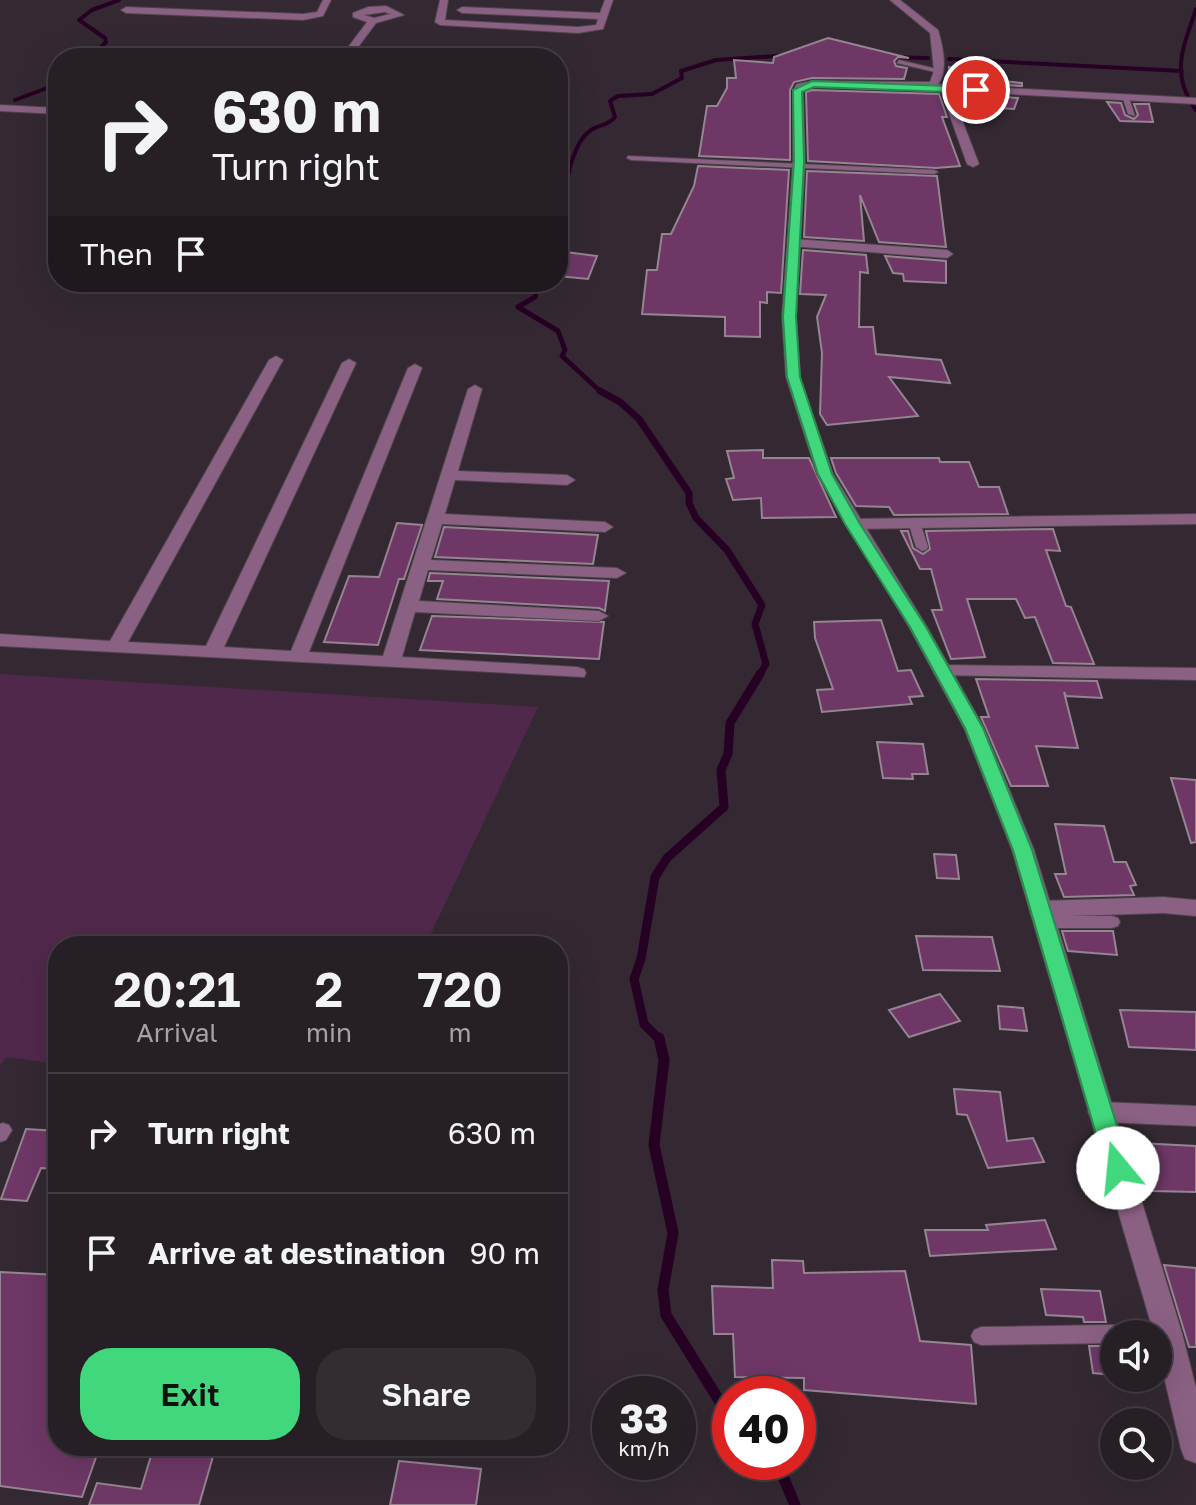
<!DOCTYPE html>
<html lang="en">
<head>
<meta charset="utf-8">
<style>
  :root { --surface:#271f26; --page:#332c32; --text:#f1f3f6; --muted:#a4a2a7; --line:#433d43; --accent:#41d77c }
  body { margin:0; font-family:"Golos Text",sans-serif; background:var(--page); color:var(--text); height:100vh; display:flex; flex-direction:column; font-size:30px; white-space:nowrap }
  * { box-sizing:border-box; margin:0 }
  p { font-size:26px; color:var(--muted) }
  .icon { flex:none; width:44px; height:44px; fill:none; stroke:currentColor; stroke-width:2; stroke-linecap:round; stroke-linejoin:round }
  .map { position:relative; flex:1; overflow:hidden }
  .sheet { position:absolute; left:48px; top:936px; width:520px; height:520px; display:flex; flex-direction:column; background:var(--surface); border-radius:32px; box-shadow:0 8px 32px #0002,0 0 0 2px var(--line) }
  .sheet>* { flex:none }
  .banner { position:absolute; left:48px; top:48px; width:520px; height:244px; border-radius:32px; box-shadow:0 8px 32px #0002,0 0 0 2px var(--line); background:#271f26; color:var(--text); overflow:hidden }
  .tools { position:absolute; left:1100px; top:1320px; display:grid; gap:16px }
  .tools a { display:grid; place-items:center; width:72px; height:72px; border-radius:50%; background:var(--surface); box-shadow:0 8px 32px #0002,0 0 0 2px var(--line); font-size:40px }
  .speed { position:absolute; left:592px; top:1376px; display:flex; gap:16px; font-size:40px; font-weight:700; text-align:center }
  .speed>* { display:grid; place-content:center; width:104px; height:104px; border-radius:50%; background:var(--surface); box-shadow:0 8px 32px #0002,0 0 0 2px var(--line); line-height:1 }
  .speed small { font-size:20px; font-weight:400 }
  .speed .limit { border:12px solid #d22; background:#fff; color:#111 }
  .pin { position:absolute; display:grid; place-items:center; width:68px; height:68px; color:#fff; margin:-34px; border:4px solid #fff; border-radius:50%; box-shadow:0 2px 8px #0007 }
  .me { position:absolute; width:88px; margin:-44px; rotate:343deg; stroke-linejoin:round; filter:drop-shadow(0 0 6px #0008) }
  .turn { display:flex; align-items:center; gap:28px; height:168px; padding:0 32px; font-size:36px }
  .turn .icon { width:104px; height:104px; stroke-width:2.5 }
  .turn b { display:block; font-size:56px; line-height:68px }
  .then { display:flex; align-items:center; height:76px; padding:0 32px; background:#0003; gap:16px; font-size:30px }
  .eta { display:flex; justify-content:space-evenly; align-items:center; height:136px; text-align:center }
  .eta b { font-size:48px; font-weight:600; line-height:56px }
  .button { display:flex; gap:16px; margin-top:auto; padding:16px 32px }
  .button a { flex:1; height:92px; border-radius:32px; background:var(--accent); color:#111; font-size:32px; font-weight:600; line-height:92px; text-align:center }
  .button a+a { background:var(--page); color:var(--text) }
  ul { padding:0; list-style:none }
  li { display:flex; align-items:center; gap:24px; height:120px; padding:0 32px; border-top:2px solid var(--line) }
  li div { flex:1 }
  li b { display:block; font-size:30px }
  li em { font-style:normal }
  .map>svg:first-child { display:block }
  .green { fill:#50284b }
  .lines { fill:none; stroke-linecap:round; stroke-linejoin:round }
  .stream-far4 { stroke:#270124; stroke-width:4 }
  .stream-far3 { stroke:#270124; stroke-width:5 }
  .stream-far2 { stroke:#270124; stroke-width:7 }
  .stream-far1 { stroke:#270124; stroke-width:9 }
  .stream { stroke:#270124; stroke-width:11 }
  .building { fill:#6e3766; stroke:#948591; stroke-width:2 }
  .service-casing { stroke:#4f454d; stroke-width:2 }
  .minor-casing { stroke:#4f454d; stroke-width:2 }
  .tertiary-casing { stroke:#4f454d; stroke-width:2 }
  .service { fill:#8a6083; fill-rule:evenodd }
  .minor { fill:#8a6083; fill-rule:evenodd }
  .tertiary { fill:#8a6083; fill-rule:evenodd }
  .route { fill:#41d77c; stroke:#2a8c51; stroke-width:2 }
</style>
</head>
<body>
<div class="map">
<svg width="1196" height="1505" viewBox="0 0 1196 1505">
  <rect width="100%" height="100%" fill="#342932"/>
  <path class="green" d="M 0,674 L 538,707 L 425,946 L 58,946 L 58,1064 L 6,1057 L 0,1066 Z"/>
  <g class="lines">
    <path class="stream-far4" d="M 1196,9 C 1184,46 1169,73 1196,110
      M 887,57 L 928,58
      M 90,58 L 106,42 L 105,38 L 79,20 L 92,10 L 119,0
      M 949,59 L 1182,71
      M 15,100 L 58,84
      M 568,173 C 573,158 577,140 591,130 C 600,124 608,126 615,117 L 610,101 L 618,96 L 652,94 L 682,78 L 681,71 L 716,60 L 790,55"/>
    <path class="stream-far3" d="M 558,202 L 569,171
      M 558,203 L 565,236 L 558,242
      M 530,282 L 537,289 L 535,297 L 518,307 L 558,331 L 565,350 L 562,356 L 602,393"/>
    <path class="stream-far2" d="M 600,391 L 620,402 L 639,419 L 689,493 L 689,503 L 696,518 L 727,550 L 762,605 L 755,624 L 766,664 L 759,676"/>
    <path class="stream-far1" d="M 660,1040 L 644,1024 L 634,979 L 641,959 L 655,877 L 667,858 L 724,807 L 721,770 L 728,754 L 730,723 L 760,674"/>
    <path class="stream" d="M 659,1038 L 664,1060 L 654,1145 L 673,1233 L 663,1290 L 666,1315 L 730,1418
      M 773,1462 L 779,1467 L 795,1505"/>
  </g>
  <path class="building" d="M 828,38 L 909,58 L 898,57 L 894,61 L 896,66 L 907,68 L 904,79 L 812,78 L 794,82 L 790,90 L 790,160 L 699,156 L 707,106 L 717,106 L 727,88 L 727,78 L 736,78 L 734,60 L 773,63 L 774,57 Z
    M 949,67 L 974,74 L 972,78 L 1022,83 L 1022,86 L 949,82 Z
    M 812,90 L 939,94 L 947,117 L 942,117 L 960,166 L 936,168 L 808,161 L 806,92 Z
    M 955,94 L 1018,98 L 1014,109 L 984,107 L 985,111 L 978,111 L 980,118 L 965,118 Z
    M 1107,102 L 1121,103 L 1125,115 L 1134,119 L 1138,115 L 1134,104 L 1149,104 L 1153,122 L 1120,121 Z
    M 698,166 L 789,170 L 781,293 L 767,292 L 767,303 L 760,302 L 760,337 L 725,336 L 725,317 L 642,314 L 647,270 L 657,270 L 662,234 L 671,234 L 694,186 Z
    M 807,171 L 937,176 L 946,247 L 879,242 L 860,195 L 864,241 L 804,237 Z
    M 803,250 L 866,255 L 868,273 L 860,272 L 859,327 L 873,327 L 876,354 L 941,360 L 950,383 L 889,377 L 918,416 L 827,425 L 820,414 L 822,353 L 817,317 L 826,295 L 800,294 Z
    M 558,251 L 597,256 L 588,279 L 558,276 Z
    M 885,256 L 946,261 L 946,283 L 904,281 L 903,274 L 893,273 Z
    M 763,450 L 763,458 L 809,458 L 836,517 L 762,518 L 761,498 L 733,500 L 726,479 L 734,478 L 727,451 Z
    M 831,458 L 939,458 L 940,462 L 969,462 L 979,487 L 999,487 L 1008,514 L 894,515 L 889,507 L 856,506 L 836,473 Z
    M 397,523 L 422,525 L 404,579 L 399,579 L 378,645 L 324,642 L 349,576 L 379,577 Z
    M 444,527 L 598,535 L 593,564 L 435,557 Z
    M 1053,529 L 1060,551 L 1046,550 L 1066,606 L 1071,607 L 1094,664 L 1053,663 L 1035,617 L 1025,618 L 1016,599 L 967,599 L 985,657 L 951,659 L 932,610 L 942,610 L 931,569 L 920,569 L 901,531 L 908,531 L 913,548 L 923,554 L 930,549 L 926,531 Z
    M 430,573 L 609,581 L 605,611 L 599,608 L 437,599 L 443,581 L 428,581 Z
    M 432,616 L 604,622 L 599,659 L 420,650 Z
    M 881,620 L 898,671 L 911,670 L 923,696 L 909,697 L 912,704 L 822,712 L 817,690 L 833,689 L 815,638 L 814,622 Z
    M 976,679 L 1097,681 L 1102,698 L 1066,696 L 1064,692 L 1078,748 L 1036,746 L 1048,786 L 1011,786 L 981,717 L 989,717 Z
    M 877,742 L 923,744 L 928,774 L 912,774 L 913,779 L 883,778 Z
    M 1171,778 L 1196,780 L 1196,842 L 1191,843 Z
    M 1055,824 L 1104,826 L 1114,862 L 1126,862 L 1136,885 L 1130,886 L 1134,895 L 1064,897 L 1055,874 L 1066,874 Z
    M 934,854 L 956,855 L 959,879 L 937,878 Z
    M 1062,931 L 1113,931 L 1117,955 L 1068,951 Z
    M 916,936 L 992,937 L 1000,971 L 923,970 Z
    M 940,994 L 960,1021 L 909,1037 L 889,1010 Z
    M 998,1006 L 1023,1008 L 1027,1031 L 1000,1029 Z
    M 1120,1010 L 1196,1012 L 1196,1050 L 1129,1047 Z
    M 954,1089 L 1000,1092 L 1007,1141 L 1033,1138 L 1044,1162 L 988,1168 L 967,1115 L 957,1114 Z
    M 26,1129 L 58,1131 L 58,1169 L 41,1168 L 27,1201 L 1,1199 Z
    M 1139,1143 L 1196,1146 L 1196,1192 L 1151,1191 Z
    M 1045,1220 L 1056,1249 L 930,1256 L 925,1230 L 988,1230 L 986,1225 Z
    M 772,1260 L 803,1261 L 804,1273 L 905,1271 L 920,1341 L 971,1345 L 976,1404 L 804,1390 L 804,1378 L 735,1377 L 733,1334 L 714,1334 L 712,1286 L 773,1288 Z
    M 1164,1265 L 1196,1268 L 1196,1347 L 1189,1347 Z
    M 0,1272 L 58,1275 L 58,1446 L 100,1446 L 82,1497 L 0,1486 Z
    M 1041,1289 L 1100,1291 L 1106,1322 L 1084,1322 L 1083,1317 L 1046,1315 Z
    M 1089,1346 L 1114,1346 L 1114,1375 L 1093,1373 Z
    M 154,1446 L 216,1446 L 199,1505 L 89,1505 L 97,1483 L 141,1489 Z
    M 399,1461 L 481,1469 L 476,1505 L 390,1505 Z"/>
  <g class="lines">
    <defs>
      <path id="service" d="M 899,60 L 941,70 L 942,71 L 939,73 L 897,63 Z
        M 1122,96 L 1129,98 L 1135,116 L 1128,114 Z
        M 628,156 L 934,170 L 938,172 L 934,174 L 631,160 L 627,158 Z
        M 914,519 L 920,522 L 928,547 L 926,550 L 922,551 L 916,547 L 908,522 Z
        M 1044,916 L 1112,916 L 1118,918 L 1120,922 L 1118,926 L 1112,928 L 1044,928 L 1038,926 L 1036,922 L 1038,918 Z
        M 3,1123 L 9,1125 L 12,1130 L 6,1140 L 0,1142 L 0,1124 Z
        M 1168,1324 L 1175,1327 L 1178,1333 L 1175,1339 L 1158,1342 L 1158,1334 L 1114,1334 L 1114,1343 L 981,1345 L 974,1342 L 971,1336 L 974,1330 L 981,1327 Z"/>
      <path id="minor" d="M 323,0 L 331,0 L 323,16 L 303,20 L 126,13 L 121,10 L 126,7 L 303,14 L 317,12 Z
        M 440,0 L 448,0 L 445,20 L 578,27 L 596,25 L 598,19 L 462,13 L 457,10 L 462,7 L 600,13 L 605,0 L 613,0 L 603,29 L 578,33 L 440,25 L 435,22 Z
        M 386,6 L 404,15 L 376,23 L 350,58 L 340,58 L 367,22 L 353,17 L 353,13 L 368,7 ZM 385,12 L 390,14 L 374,18 L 364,15 Z
        M 930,84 L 1196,98 L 1196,104 L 951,91 L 979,164 L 973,167 L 967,164 L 941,91 L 926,89 L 926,85 Z
        M 0,105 L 58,108 L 58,114 L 0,111 Z
        M 794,239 L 947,250 L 953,254 L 947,258 L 790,246 L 790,240 Z
        M 276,356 L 283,360 L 128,642 L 206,646 L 342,363 L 349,359 L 356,363 L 224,647 L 291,651 L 408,368 L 415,364 L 422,368 L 309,652 L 383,656 L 468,389 L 475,385 L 482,389 L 458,471 L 567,475 L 575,480 L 567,485 L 455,480 L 445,514 L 605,522 L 613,527 L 605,532 L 442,524 L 431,560 L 617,568 L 626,573 L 617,578 L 428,570 L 419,601 L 599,611 L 608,616 L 599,621 L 415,612 L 402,657 L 577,667 L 584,669 L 586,673 L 584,677 L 0,646 L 0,634 L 110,641 L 269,360 Z
        M 1196,514 L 1196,524 L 853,529 L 845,524 L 853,519 Z
        M 942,665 L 1196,668 L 1196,680 L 935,675 L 933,671 L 935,667 Z
        M 1163,897 L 1196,900 L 1196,916 L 1163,913 L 1041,917 L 1033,915 L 1030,909 L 1033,903 L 1041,901 Z
        M 1101,1102 L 1196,1106 L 1196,1126 L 1101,1122 L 1092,1119 L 1088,1112 L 1092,1105 Z"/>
      <path id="tertiary" d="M 890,0 L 900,0 L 938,30 C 943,46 950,77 934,88 L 812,87 L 803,90 L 805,161 L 796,317 L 800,377 L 833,474 L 927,627 L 984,728 L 1034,850 L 1182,1333 L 1196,1388 L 1196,1463 L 1185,1459 L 1181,1449 L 1158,1351 L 1158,1334 L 1154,1334 L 1012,850 L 964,728 L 909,627 L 817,474 L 786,377 L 782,317 L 793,161 L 793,90 L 797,84 L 812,81 L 930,82 L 934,71 L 930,33 Z"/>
    </defs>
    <use href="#service" class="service-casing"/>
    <use href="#minor" class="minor-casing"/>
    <use href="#tertiary" class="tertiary-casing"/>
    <use href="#service" class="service"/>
    <use href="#minor" class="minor"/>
    <use href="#tertiary" class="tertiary"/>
  </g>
  <path class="route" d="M 812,81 L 976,87 L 981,90 L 976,93 L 814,87 L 802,92 L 804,161 L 796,317 L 800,377 L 832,474 L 860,524 L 926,627 L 983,728 L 1032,850 L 1130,1168 L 1126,1175 L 1118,1177 L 1110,1175 L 1106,1168 L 1013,850 L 965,728 L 910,627 L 845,524 L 818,474 L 787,377 L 783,317 L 794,161 L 793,90 Z"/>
</svg>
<div class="tools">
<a><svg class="icon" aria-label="sound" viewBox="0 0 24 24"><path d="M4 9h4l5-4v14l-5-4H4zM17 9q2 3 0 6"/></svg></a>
<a><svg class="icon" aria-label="search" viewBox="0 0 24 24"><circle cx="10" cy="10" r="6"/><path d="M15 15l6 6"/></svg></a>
</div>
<div class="speed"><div>33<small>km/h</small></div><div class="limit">40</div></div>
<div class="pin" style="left:976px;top:90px;background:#d93025"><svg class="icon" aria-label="arrive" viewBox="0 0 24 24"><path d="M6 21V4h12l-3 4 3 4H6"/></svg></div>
<svg class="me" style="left:1118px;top:1168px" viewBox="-20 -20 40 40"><circle r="19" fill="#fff"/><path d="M0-13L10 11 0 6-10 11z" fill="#41d77c"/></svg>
<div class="banner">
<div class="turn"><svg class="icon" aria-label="right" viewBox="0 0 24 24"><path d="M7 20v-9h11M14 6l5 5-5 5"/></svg><div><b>630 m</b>Turn right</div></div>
<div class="then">Then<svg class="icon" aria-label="arrive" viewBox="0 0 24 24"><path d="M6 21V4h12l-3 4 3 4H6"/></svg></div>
</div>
<section class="sheet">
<div class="eta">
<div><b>20:21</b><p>Arrival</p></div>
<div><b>2</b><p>min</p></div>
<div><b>720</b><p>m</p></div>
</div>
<ul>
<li><svg class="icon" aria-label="right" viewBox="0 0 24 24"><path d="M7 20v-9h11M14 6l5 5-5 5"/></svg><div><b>Turn right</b></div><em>630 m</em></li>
<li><svg class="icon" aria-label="arrive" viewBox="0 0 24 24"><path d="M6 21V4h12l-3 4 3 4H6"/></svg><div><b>Arrive at destination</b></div><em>90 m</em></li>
</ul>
<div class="button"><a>Exit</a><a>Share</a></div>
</section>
</div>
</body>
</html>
